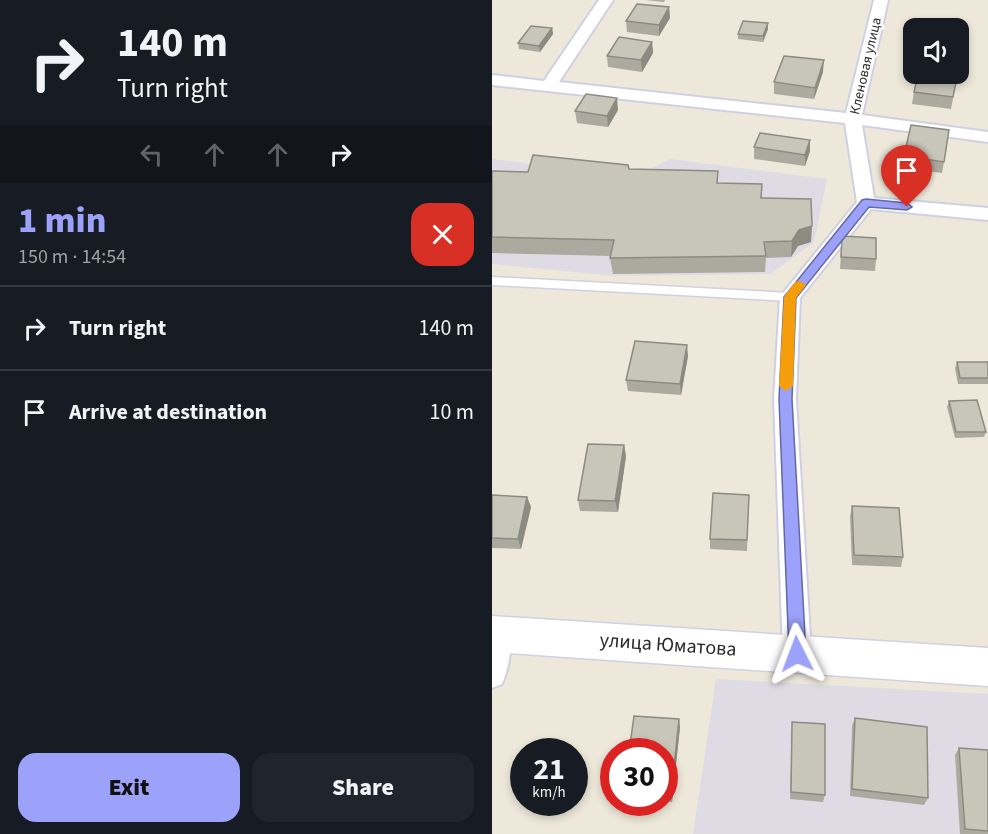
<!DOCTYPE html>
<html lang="en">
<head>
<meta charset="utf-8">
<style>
  :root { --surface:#171b24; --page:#20242c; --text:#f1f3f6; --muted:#9ea1a6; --line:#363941; --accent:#9ca1fa }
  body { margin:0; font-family:"Source Sans 3",sans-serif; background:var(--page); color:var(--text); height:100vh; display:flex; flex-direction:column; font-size:22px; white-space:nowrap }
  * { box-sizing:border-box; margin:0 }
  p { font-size:20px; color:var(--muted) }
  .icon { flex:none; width:33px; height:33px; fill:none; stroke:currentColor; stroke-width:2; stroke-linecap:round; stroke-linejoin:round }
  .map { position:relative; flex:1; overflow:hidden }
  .sheet { display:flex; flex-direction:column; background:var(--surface); width:492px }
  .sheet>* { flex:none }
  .banner { background:#171b24; color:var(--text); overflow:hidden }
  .buttons { position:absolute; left:411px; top:18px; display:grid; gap:12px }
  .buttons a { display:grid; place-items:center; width:66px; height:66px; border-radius:12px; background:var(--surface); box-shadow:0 3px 9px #0003; font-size:30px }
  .speed { position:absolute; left:18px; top:738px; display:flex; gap:12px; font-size:30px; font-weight:700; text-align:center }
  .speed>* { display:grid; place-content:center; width:78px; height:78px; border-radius:50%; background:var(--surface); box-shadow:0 3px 9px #0003; line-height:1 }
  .speed small { font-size:15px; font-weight:400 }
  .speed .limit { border:9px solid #d22; background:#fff; color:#111 }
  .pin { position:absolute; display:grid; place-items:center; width:51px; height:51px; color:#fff; margin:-62px -26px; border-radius:50% 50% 50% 0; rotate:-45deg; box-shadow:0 0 6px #0007 }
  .pin .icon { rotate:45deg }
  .me { position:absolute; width:66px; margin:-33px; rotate:357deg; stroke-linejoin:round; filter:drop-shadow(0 0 4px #0008) }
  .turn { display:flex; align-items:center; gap:21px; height:126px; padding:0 18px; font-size:27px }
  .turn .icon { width:78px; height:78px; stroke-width:2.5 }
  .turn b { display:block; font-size:42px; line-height:51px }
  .lanes { display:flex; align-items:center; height:57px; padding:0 18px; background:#0003; justify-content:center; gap:30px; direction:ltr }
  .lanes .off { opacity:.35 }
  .round { display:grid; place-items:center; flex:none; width:63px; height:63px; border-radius:18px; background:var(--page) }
  .headline { display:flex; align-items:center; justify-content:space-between; height:102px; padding:0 18px }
  h1 { font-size:36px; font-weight:800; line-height:45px; color:var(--accent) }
  .cta { display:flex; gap:12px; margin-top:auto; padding:12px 18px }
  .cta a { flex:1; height:69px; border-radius:18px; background:var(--accent); color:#111; font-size:24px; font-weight:800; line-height:69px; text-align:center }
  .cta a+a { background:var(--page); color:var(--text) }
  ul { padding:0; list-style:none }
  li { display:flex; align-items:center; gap:18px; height:84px; padding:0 18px; border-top:2px solid var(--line) }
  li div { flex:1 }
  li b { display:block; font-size:22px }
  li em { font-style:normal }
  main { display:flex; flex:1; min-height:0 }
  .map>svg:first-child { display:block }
  .industrial { fill:#dfdbe5 }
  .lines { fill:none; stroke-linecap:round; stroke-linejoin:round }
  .lane-casing { stroke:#cfd0e4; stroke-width:3 }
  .street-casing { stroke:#cfd0e4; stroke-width:4 }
  .secondary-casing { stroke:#cfd0e4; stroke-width:3 }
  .lane { fill:#fff; fill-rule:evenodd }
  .street { fill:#fff; fill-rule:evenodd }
  .secondary { fill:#fff; fill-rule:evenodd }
  .wall { fill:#acaa9f }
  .shaded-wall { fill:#8c8b82 }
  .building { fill:#c8c6b9; stroke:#8c8b82; stroke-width:1.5 }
  .route { fill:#9ca1fa; stroke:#6569a2; stroke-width:1.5 }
  .slow { fill:#f59e0b }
  .labels { text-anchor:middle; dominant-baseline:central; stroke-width:5; stroke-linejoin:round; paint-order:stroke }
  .far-street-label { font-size:14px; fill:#2a2a2a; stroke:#fff }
  .near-street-label { font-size:20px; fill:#2a2a2a; stroke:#fff }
</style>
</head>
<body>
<main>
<section class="sheet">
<div class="banner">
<div class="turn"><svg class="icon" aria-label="right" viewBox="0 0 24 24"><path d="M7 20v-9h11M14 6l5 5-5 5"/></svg><div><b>140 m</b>Turn right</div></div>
<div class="lanes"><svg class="icon off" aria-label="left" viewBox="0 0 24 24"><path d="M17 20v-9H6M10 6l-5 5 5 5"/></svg><svg class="icon off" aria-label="ahead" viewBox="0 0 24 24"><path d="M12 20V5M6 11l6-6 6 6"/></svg><svg class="icon off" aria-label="ahead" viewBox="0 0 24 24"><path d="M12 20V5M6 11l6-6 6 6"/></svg><svg class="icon" aria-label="right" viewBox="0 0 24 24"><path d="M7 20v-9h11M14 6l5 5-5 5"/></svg></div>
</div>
<div class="headline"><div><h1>1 min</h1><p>150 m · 14:54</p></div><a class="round" style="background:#d93025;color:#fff"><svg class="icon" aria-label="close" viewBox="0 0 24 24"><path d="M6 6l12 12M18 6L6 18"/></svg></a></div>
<ul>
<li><svg class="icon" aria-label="right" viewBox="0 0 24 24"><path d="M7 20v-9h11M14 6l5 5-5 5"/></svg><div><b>Turn right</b></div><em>140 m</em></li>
<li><svg class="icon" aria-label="arrive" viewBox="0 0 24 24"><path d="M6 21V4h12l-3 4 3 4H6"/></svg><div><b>Arrive at destination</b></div><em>10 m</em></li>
</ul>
<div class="cta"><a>Exit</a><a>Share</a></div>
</section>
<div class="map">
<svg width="496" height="834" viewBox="0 0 496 834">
  <rect width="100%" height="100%" fill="#ede8da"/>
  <path class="industrial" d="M 0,159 L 142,177 L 178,159 L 335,179 L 322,242 L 279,274 L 123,276 L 0,264 Z
    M 224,679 L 496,694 L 496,834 L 201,834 Z"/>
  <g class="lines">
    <defs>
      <path id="lane" d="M 0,277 L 298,293 L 303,297 L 298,301 L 0,285 Z"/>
      <path id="street" d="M 107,0 L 121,0 L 67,82 L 354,113 L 382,0 L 396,0 L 370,115 L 496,132 L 496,142 L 370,125 L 382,198 L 496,208 L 496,220 L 379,209 L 308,298 L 304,399 L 319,654 L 315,663 L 305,667 L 295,663 L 291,654 L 282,399 L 288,297 L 365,202 L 353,123 L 0,85 L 0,75 L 52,81 Z
        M 5,622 L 15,625 C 22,641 17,668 10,684 L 0,688 L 0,623 Z"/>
      <path id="secondary" d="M 0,616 L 496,648 L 496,686 L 0,652 Z"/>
    </defs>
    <use href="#lane" class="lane-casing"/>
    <use href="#street" class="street-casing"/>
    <use href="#secondary" class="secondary-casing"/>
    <use href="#lane" class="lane"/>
    <use href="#street" class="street"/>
    <use href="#secondary" class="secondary"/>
  </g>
  <path class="wall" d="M 153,0 L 173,0 L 172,2 Z
    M 177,7 L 178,18 L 167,36 L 135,32 L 134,21 Z
    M 60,28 L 61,34 L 48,52 L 27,49 L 26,43 Z
    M 276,29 L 271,42 L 246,39 L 246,34 Z
    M 160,42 L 161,53 L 150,72 L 116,67 L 115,56 Z
    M 331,72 L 322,99 L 282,94 L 282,82 Z
    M 465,77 L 459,109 L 420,104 L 422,92 Z
    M 126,110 L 116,127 L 85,123 L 83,111 Z
    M 318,140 L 318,151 L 313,166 L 262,159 L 262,147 Z
    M 412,156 L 452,162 L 450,173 L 410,168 Z
    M 137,169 L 226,171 L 226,183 L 270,198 L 319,242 L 306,246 L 299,257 L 274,258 L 273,272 L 121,274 L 118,258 L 119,256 L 0,253 L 0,171 L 36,172 Z
    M 350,236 L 384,259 L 383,271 L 348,269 Z
    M 196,356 L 189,395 L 136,391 L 134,380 Z
    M 465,362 L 496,362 L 496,384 L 466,384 L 463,369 Z
    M 457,401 L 494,432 L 492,437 L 463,438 L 455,407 Z
    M 132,445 L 134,456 L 126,512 L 88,511 L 86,500 Z
    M 0,495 L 35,497 L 39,507 L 29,549 L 0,548 Z
    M 257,495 L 255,551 L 218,549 L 218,539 Z
    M 360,506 L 411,557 L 409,567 L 360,565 L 358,517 Z
    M 363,718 L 436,798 L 432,805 L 358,796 L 360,726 Z
    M 300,722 L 333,795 L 331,802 L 298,799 Z
    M 188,727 L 180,802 L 172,801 L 172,752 Z
    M 467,748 L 496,750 L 496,834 L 468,834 L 463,755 Z"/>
  <path class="shaded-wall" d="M 177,7 L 178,18 L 167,36 L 167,25 Z
    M 276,23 L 276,29 L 271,42 L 271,36 Z
    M 60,28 L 61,34 L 48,52 L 47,46 Z
    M 160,42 L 161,53 L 150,72 L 149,60 Z
    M 332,60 L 331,72 L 322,99 L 323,88 Z
    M 125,98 L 126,110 L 116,127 L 115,116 Z
    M 318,140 L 318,151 L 313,166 L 313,155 Z
    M 320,226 L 319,242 L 306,246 L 299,257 L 300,241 L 307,230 Z
    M 195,345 L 196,356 L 189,395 L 188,384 Z
    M 132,445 L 134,456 L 126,512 L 123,501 Z
    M 35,497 L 39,507 L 29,549 L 26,539 Z
    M 187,719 L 188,727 L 180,802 L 179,795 Z"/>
  <path class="building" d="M 145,4 L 177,7 L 167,25 L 134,21 Z
    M 251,21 L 276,23 L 271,36 L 246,34 Z
    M 39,26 L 60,28 L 47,46 L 26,43 Z
    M 127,37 L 160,42 L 149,60 L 115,56 Z
    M 292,56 L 332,60 L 323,88 L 282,82 Z
    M 426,74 L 434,74 L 465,77 L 461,97 L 422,92 Z
    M 94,94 L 125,98 L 115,116 L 83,111 Z
    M 419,125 L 457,130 L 452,162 L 412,156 Z
    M 268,133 L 318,140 L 313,155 L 262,147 Z
    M 41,155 L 136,165 L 137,169 L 226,171 L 225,183 L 270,184 L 269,198 L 319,199 L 320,226 L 307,230 L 300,241 L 272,242 L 274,256 L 118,258 L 122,240 L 0,237 L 0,171 L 36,172 Z
    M 350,236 L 384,238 L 384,259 L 349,257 Z
    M 143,341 L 195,345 L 188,384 L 134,380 Z
    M 465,362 L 496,362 L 496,378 L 468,378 Z
    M 485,400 L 494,432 L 464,432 L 457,401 Z
    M 96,444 L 132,445 L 123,501 L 86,500 Z
    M 221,493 L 257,495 L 255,540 L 218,539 Z
    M 0,495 L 35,497 L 26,539 L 0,538 Z
    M 360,506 L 407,508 L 411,557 L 362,555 Z
    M 142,716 L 187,719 L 179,795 L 172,794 L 172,752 L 137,752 Z
    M 363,718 L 435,727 L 436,798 L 360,789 Z
    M 300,722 L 333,724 L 333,795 L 299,792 Z
    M 467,748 L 496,750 L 496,831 L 473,829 Z"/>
  <path class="route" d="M 374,199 L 415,203 L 420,207 L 415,210 L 377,207 L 304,298 L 300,399 L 314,654 L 311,660 L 305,662 L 299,660 L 297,654 L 287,399 L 292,297 L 370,200 Z"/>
  <path class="slow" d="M 308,281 L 314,285 L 304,298 L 301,386 L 294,391 L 287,386 L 292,297 L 303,282 Z"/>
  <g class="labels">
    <g class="far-street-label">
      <text transform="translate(374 66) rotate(-77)">Кленовая улица</text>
    </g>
    <g class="near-street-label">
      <text transform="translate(176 645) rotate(4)">улица Юматова</text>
    </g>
  </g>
</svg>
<div class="buttons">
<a><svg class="icon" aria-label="sound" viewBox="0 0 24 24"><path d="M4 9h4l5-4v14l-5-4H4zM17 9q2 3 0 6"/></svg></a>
</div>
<div class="speed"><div>21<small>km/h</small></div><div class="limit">30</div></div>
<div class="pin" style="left:415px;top:207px;background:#d93025"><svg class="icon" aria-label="arrive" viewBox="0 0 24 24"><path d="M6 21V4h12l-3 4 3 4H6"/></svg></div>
<svg class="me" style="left:305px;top:654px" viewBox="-20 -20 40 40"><path d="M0-17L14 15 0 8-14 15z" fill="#9ca1fa" stroke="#fff" stroke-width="4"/></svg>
</div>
</main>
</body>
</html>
